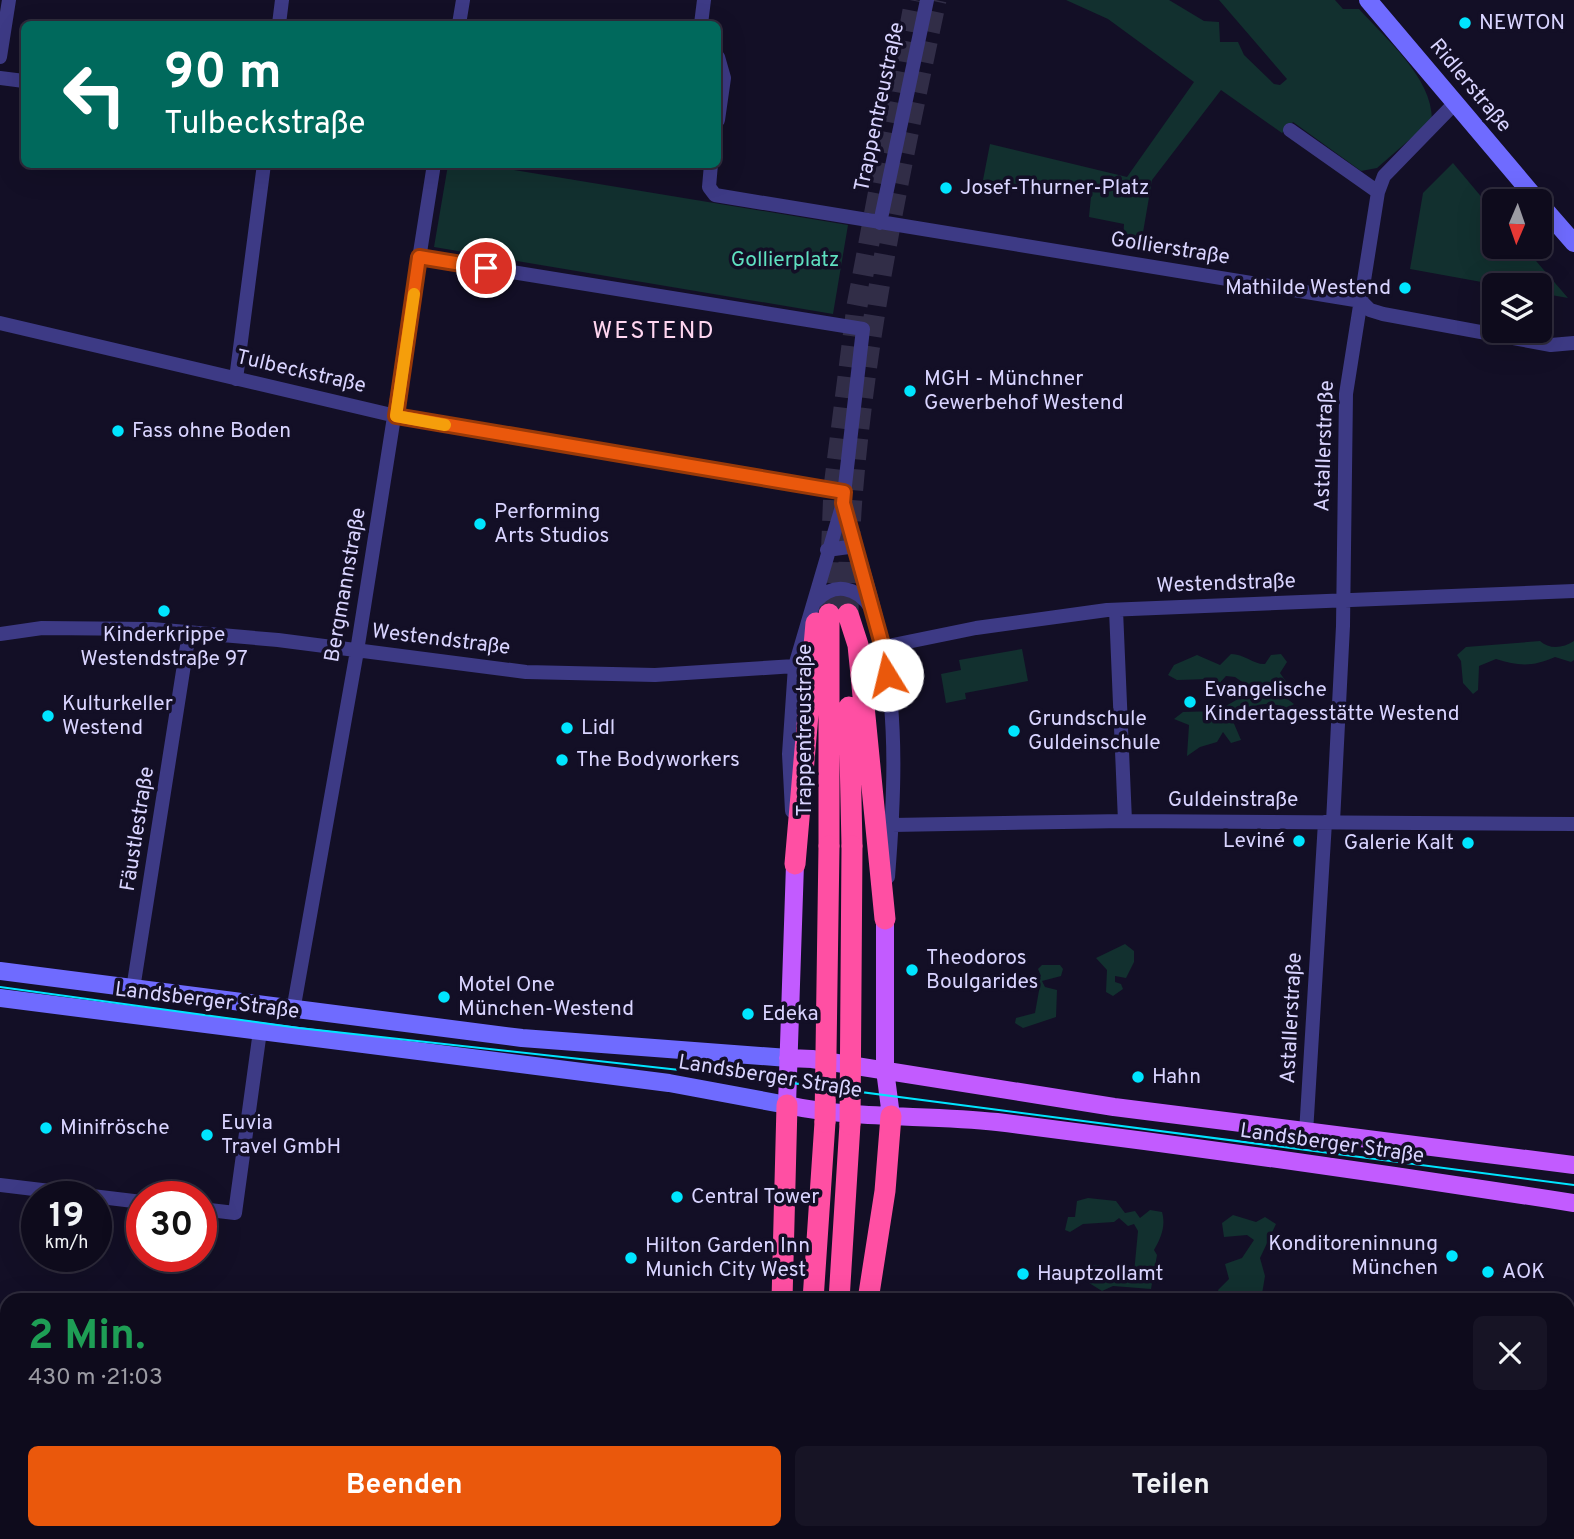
<!DOCTYPE html>
<html lang="de">
<head>
<meta charset="utf-8">
<style>
  :root { --surface:#0e0b1c; --page:#171425; --text:#f1f3f6; --muted:#9b9ba3; --line:#2e2b3b; --accent:#ea580c }
  body { margin:0; font-family:Overpass,sans-serif; background:var(--page); color:var(--text); height:100vh; display:flex; flex-direction:column; font-size:26px; white-space:nowrap }
  * { box-sizing:border-box; margin:0 }
  p { font-size:23px; color:var(--muted) }
  .icon { flex:none; width:38px; height:38px; fill:none; stroke:currentColor; stroke-width:2; stroke-linecap:round; stroke-linejoin:round }
  .map { position:relative; flex:1; overflow:hidden }
  .sheet { position:absolute; left:0px; top:1293px; width:1575px; height:247px; display:flex; flex-direction:column; background:var(--surface); border-radius:21px 21px 0 0; box-shadow:0 7px 28px #0002,0 0 0 2px var(--line) }
  .sheet>* { flex:none }
  .hud { position:absolute; left:21px; top:21px; width:700px; height:147px; border-radius:10px; box-shadow:0 7px 28px #0002,0 0 0 2px var(--line); background:#00695c; color:#fff; overflow:hidden }
  .needle { width:46px; rotate:182deg }
  .buttons { position:absolute; left:1482px; top:189px; display:grid; gap:14px }
  .buttons a { display:grid; place-items:center; width:70px; height:70px; border-radius:10px; background:var(--surface); box-shadow:0 7px 28px #0002,0 0 0 2px var(--line); font-size:35px }
  .speed { position:absolute; left:21px; top:1181px; display:flex; gap:14px; font-size:35px; font-weight:700; text-align:center }
  .speed>* { display:grid; place-content:center; width:91px; height:91px; border-radius:50%; background:var(--surface); box-shadow:0 7px 28px #0002,0 0 0 2px var(--line); line-height:1 }
  .speed small { font-size:18px; font-weight:400 }
  .speed .limit { border:10px solid #d22; background:#fff; color:#111 }
  .pin { position:absolute; display:grid; place-items:center; width:60px; height:60px; color:#fff; margin:-30px; border:4px solid #fff; border-radius:50%; box-shadow:0 2px 7px #0007 }
  .me { position:absolute; width:77px; margin:-38px; rotate:351deg; stroke-linejoin:round; filter:drop-shadow(0 0 5px #0008) }
  .turn { display:flex; align-items:center; gap:24px; height:147px; padding:0 28px; font-size:32px }
  .turn .icon { width:91px; height:91px; stroke-width:2.5 }
  .turn b { display:block; font-size:49px; line-height:60px }
  .round { display:grid; place-items:center; flex:none; width:74px; height:74px; border-radius:10px; background:var(--page) }
  .summary { display:flex; align-items:center; justify-content:space-between; height:119px; padding:0 28px }
  h1 { font-size:42px; font-weight:700; line-height:52px; color:#1e9e55 }
  .cta { display:flex; gap:14px; margin-top:auto; padding:14px 28px }
  .cta a { flex:1; height:80px; border-radius:10px; background:var(--accent); color:#fff; font-size:28px; font-weight:700; line-height:80px; text-align:center }
  .cta a+a { background:var(--page); color:var(--text) }
  .map>svg:first-child { display:block }
  .green { fill:#12302f }
  .lines { fill:none; stroke-linecap:round; stroke-linejoin:round }
  .highway-tunnel { stroke:#312d47; stroke-width:21; stroke-dasharray:21 10; stroke-linecap:butt }
  .street { stroke:#3d3a85; stroke-width:14 }
  .secondary { stroke:#6f6bff; stroke-width:18 }
  .primary { stroke:#c25bff; stroke-width:18 }
  .highway { stroke:#ff4fa3; stroke-width:21 }
  .tram { stroke:#00e5ff; stroke-width:2 }
  .rail-casing { stroke:#00e5ff; stroke-width:7 }
  .rail { stroke:#130f26; stroke-width:4.5; stroke-dasharray:13; stroke-linecap:butt }
  .highway-bridge { stroke:#ff4fa3; stroke-width:21 }
  .route-casing { stroke:#983908; stroke-width:18 }
  .route { stroke:#ea580c; stroke-width:12 }
  .slow { stroke:#f59e0b; stroke-width:12 }
  .poi-dot { fill:#00e5ff; stroke:#130f26; stroke-width:2.5 }
  .labels { text-anchor:middle; dominant-baseline:central; stroke-width:7; stroke-linejoin:round; paint-order:stroke }
  .poi-label { font-size:21px; fill:#d9d4ff; stroke:#130f26; text-anchor:start }
  .street-label { font-size:21px; fill:#d9d4ff; stroke:#130f26 }
  .park-label { font-size:21px; fill:#5fe0c0; stroke:#130f26 }
  .quarter-label { font-size:24px; letter-spacing:2px; fill:#ffd6f0; stroke:#130f26 }
</style>
</head>
<body>
<div class="map">
<svg width="1574" height="1539" viewBox="0 0 1574 1539">
  <rect width="100%" height="100%" fill="#130f26"/>
  <path class="green" d="M 1066,0 L 1169,0 L 1204,21 L 1219,22 L 1220,42 L 1238,42 L 1244,55 L 1274,84 L 1280,85 L 1287,79 L 1219,0 L 1335,0 L 1343,9 L 1359,9 C 1386,39 1432,77 1432,120 L 1377,168 L 1361,171 L 1293,122 L 1282,133 L 1221,90 L 1152,180 L 1141,244 L 1123,243 L 1124,224 L 1089,217 L 1091,196 L 983,180 L 990,144 L 1127,177 L 1194,82 L 1108,19 Z
    M 1453,163 L 1494,212 L 1494,247 L 1524,247 L 1568,298 L 1540,293 L 1540,285 L 1498,285 L 1410,269 L 1423,193 Z
    M 448,165 L 483,165 L 848,225 L 833,314 L 434,247 Z
    M 1540,641 C 1550,650 1563,648 1574,641 L 1574,660 L 1571,662 L 1555,657 C 1533,667 1518,666 1496,659 L 1479,666 L 1478,690 L 1473,694 L 1463,683 L 1461,661 L 1457,655 L 1466,647 Z
    M 1022,649 L 1028,681 L 965,693 L 966,699 L 946,703 L 941,674 L 961,670 L 959,660 Z
    M 1231,654 C 1244,654 1255,665 1265,664 L 1271,655 L 1281,654 L 1287,662 L 1280,673 L 1287,683 L 1283,688 L 1286,698 L 1294,704 L 1288,708 C 1265,700 1250,704 1232,719 L 1241,740 L 1231,743 L 1223,732 L 1217,742 L 1200,747 L 1187,756 L 1189,725 L 1174,719 L 1183,712 L 1217,711 L 1254,690 L 1235,677 L 1226,676 L 1215,688 L 1208,679 L 1177,680 L 1168,675 L 1174,665 L 1197,655 L 1220,665 Z
    M 1125,944 L 1134,951 L 1134,962 L 1126,978 L 1115,976 L 1115,982 L 1121,984 L 1123,989 L 1113,996 L 1106,992 L 1107,970 L 1096,958 Z
    M 1042,965 L 1060,965 L 1063,969 L 1061,976 L 1042,981 L 1045,987 L 1057,990 L 1056,1017 L 1023,1028 L 1015,1023 L 1016,1018 L 1035,1013 L 1040,985 L 1037,982 L 1041,976 L 1038,969 Z
    M 1088,1198 L 1116,1201 L 1125,1213 L 1135,1211 L 1140,1218 L 1150,1210 L 1162,1212 C 1166,1226 1161,1238 1154,1250 L 1157,1255 L 1151,1289 L 1113,1286 L 1102,1291 L 1086,1281 L 1086,1272 L 1092,1265 L 1116,1267 L 1126,1277 L 1134,1273 L 1138,1231 L 1134,1224 L 1128,1226 L 1119,1218 L 1114,1222 L 1083,1224 L 1070,1232 L 1065,1230 L 1068,1217 L 1075,1217 L 1077,1201 Z
    M 1233,1215 L 1256,1222 L 1265,1217 L 1276,1224 L 1260,1258 L 1265,1276 L 1261,1300 L 1222,1300 L 1218,1290 L 1229,1279 L 1225,1264 L 1242,1258 L 1254,1240 L 1247,1235 L 1224,1237 L 1222,1223 Z"/>
  <g class="lines">
    <path class="highway-tunnel" d="M 829,614 L 834,487 L 857,306 L 915,0
      M 848,614 C 849,571 849,528 853,486 C 867,322 902,161 936,0"/>
    <path class="street" d="M 279,24 L 282,0
      M 459,24 L 463,0
      M 701,24 L 704,0
      M 0,57 L 9,0
      M 718,57 L 724,78 L 718,120
      M 0,78 L 24,81
      M 1290,130 L 1378,192
      M 711,164 L 709,187 L 715,195 L 1361,301 L 1370,310 L 1383,314 L 1551,345 L 1574,343
      M 880,223 L 927,0
      M 420,257 L 863,329 L 843,503 L 795,666 L 789,754 L 792,811
      M 0,323 L 396,416 L 844,492
      M 236,379 L 264,164
      M 843,503 C 857,550 873,598 883,647 C 898,723 894,801 888,877
      M 827,550 L 856,546
      M 816,601 C 834,582 856,586 871,608
      M 1116,610 L 1125,821
      M 0,634 L 42,628 L 152,629 L 278,640 L 526,672 L 655,675 L 795,666
      M 883,647 L 976,628 L 1107,610 L 1574,591
      M 1333,822 L 1343,626 L 1346,394 L 1378,192 L 1384,176 L 1455,103
      M 892,825 L 1125,821 L 1574,824
      M 133,989 L 189,633
      M 293,1011 L 357,651 L 434,164
      M 1306,1133 L 1325,822
      M 0,1185 L 142,1202
      M 201,1209 L 235,1213 L 260,1031"/>
    <path class="secondary" d="M 1368,0 L 1538,201
      M 1540,204 L 1574,243
      M 0,971 L 522,1038 L 788,1058
      M 0,998 L 669,1083 L 787,1105"/>
    <path class="primary" d="M 795,864 L 787,1105 C 856,1120 927,1114 997,1122 C 1190,1146 1382,1173 1574,1203
      M 885,919 L 885,1070 L 891,1116
      M 788,1058 L 812,1059 L 1114,1107 L 1574,1165"/>
    <path class="highway" d="M 848,614 L 858,645 L 885,919
      M 849,707 L 852,846
      M 829,846 L 829,614
      M 795,864 L 816,623
      M 782,1300 L 787,1105
      M 813,1300 L 825,1122
      M 839,1300 L 850,1124
      M 868,1300 L 885,1191 L 891,1116
      M 815,1539 L 817,1533"/>
    <path class="tram" d="M 0,987 L 299,1028 L 761,1079 L 1574,1185"/>
    <defs>
      <path id="rail" d="M 1568,1400 L 1574,1398
        M 0,1424 L 7,1425
        M 1568,1459 L 1574,1455
        M 0,1465 L 7,1466
        M 1568,1498 L 1574,1495
        M 0,1516 L 7,1517
        M 0,1533 L 44,1539
        M 68,1533 L 110,1539
        M 117,1533 L 160,1539
        M 410,1533 L 451,1539
        M 463,1533 L 503,1539
        M 682,1533 L 724,1539
        M 746,1533 L 790,1539
        M 1068,1533 L 1144,1537 L 1203,1533
        M 1443,1539 L 1461,1533
        M 1469,1539 L 1486,1533"/>
    </defs>
    <use href="#rail" class="rail-casing"/>
    <use href="#rail" class="rail"/>
    <path class="highway-bridge" d="M 825,1122 L 829,846
      M 850,1124 L 852,846
      M 784,1539 L 785,1533"/>
  </g>
  <g class="lines">
    <defs>
      <path id="route" d="M 486,268 L 419,257 L 396,416 L 844,492 L 843,503 L 883,648 L 887,675"/>
    </defs>
    <use href="#route" class="route-casing"/>
    <use href="#route" class="route"/>
    <path class="slow" d="M 414,294 L 396,416 L 445,425"/>
  </g>
  <g class="poi-dot">
    <circle cx="1465" cy="23" r="7"/>
    <circle cx="946" cy="188" r="7"/>
    <circle cx="1405" cy="288" r="7"/>
    <circle cx="910" cy="391" r="7"/>
    <circle cx="118" cy="431" r="7"/>
    <circle cx="480" cy="524" r="7"/>
    <circle cx="164" cy="611" r="7"/>
    <circle cx="1190" cy="702" r="7"/>
    <circle cx="48" cy="716" r="7"/>
    <circle cx="567" cy="728" r="7"/>
    <circle cx="1014" cy="731" r="7"/>
    <circle cx="562" cy="760" r="7"/>
    <circle cx="1299" cy="841" r="7"/>
    <circle cx="1468" cy="843" r="7"/>
    <circle cx="912" cy="970" r="7"/>
    <circle cx="444" cy="997" r="7"/>
    <circle cx="748" cy="1014" r="7"/>
    <circle cx="1138" cy="1077" r="7"/>
    <circle cx="46" cy="1128" r="7"/>
    <circle cx="207" cy="1135" r="7"/>
    <circle cx="677" cy="1197" r="7"/>
    <circle cx="1452" cy="1256" r="7"/>
    <circle cx="631" cy="1258" r="7"/>
    <circle cx="1488" cy="1272" r="7"/>
    <circle cx="1023" cy="1274" r="7"/>
  </g>
  <g class="labels">
    <g class="poi-label">
      <text x="1479" y="23">NEWTON</text>
      <text x="960" y="188">Josef-Thurner-Platz</text>
      <text x="1391" y="288" text-anchor="end">Mathilde Westend</text>
      <text x="924" y="379">MGH - Münchner<tspan x="924" dy="24">Gewerbehof Westend</tspan></text>
      <text x="132" y="431">Fass ohne Boden</text>
      <text x="494" y="512">Performing<tspan x="494" dy="24">Arts Studios</tspan></text>
      <text x="164" y="635" text-anchor="middle">Kinderkrippe<tspan x="164" dy="24">Westendstraße 97</tspan></text>
      <text x="1204" y="690">Evangelische<tspan x="1204" dy="24">Kindertagesstätte Westend</tspan></text>
      <text x="62" y="704">Kulturkeller<tspan x="62" dy="24">Westend</tspan></text>
      <text x="1028" y="719">Grundschule<tspan x="1028" dy="24">Guldeinschule</tspan></text>
      <text x="581" y="728">Lidl</text>
      <text x="576" y="760">The Bodyworkers</text>
      <text x="1285" y="841" text-anchor="end">Leviné</text>
      <text x="1454" y="843" text-anchor="end">Galerie Kalt</text>
      <text x="926" y="958">Theodoros<tspan x="926" dy="24">Boulgarides</tspan></text>
      <text x="458" y="985">Motel One<tspan x="458" dy="24">München-Westend</tspan></text>
      <text x="762" y="1014">Edeka</text>
      <text x="1152" y="1077">Hahn</text>
      <text x="221" y="1123">Euvia<tspan x="221" dy="24">Travel GmbH</tspan></text>
      <text x="60" y="1128">Minifrösche</text>
      <text x="691" y="1197">Central Tower</text>
      <text x="1438" y="1244" text-anchor="end">Konditoreninnung<tspan x="1438" dy="24">München</tspan></text>
      <text x="645" y="1246">Hilton Garden Inn<tspan x="645" dy="24">Munich City West</tspan></text>
      <text x="1502" y="1272">AOK</text>
      <text x="1037" y="1274">Hauptzollamt</text>
    </g>
    <g class="street-label">
      <text transform="translate(1470 86) rotate(50)">Ridlerstraße</text>
      <text transform="translate(880 107) rotate(-78)">Trappentreustraße</text>
      <text transform="translate(1170 249) rotate(9)">Gollierstraße</text>
      <text transform="translate(301 372) rotate(13)">Tulbeckstraße</text>
      <text transform="translate(1325 446) rotate(-88)">Astallerstraße</text>
      <text transform="translate(1226 584) rotate(-2)">Westendstraße</text>
      <text transform="translate(346 585) rotate(-80)">Bergmannstraße</text>
      <text transform="translate(441 640) rotate(7)">Westendstraße</text>
      <text transform="translate(805 730) rotate(-90)">Trappentreustraße</text>
      <text x="1233" y="800">Guldeinstraße</text>
      <text transform="translate(138 829) rotate(-81)">Fäustlestraße</text>
      <text transform="translate(207 1001) rotate(7)">Landsberger Straße</text>
      <text transform="translate(1292 1018) rotate(-87)">Astallerstraße</text>
      <text transform="translate(770 1077) rotate(9)">Landsberger Straße</text>
      <text transform="translate(1332 1144) rotate(8)">Landsberger Straße</text>
    </g>
    <g class="park-label">
      <text x="785" y="260">Gollierplatz</text>
    </g>
    <g class="quarter-label">
      <text x="654" y="332">WESTEND</text>
    </g>
  </g>
</svg>
<div class="buttons">
<a><svg class="needle" viewBox="-14 -14 28 28"><path d="M0-13l5 13h-10z" fill="#e53935"/><path d="M0 13l5-13h-10z" fill="#9b9ba3"/></svg></a>
<a><svg class="icon" aria-label="layers" viewBox="0 0 24 24"><path d="M12 4l9 5-9 5-9-5zM3 14l9 5 9-5"/></svg></a>
</div>
<div class="speed"><div>19<small>km/h</small></div><div class="limit">30</div></div>
<div class="pin" style="left:486px;top:268px;background:#d93025"><svg class="icon" aria-label="arrive" viewBox="0 0 24 24"><path d="M6 21V4h12l-3 4 3 4H6"/></svg></div>
<svg class="me" style="left:887px;top:675px" viewBox="-20 -20 40 40"><circle r="19" fill="#fff"/><path d="M0-13L10 11 0 6-10 11z" fill="#ea580c"/></svg>
<div class="hud">
<div class="turn"><svg class="icon" aria-label="left" viewBox="0 0 24 24"><path d="M17 20v-9H6M10 6l-5 5 5 5"/></svg><div><b>90 m</b>Tulbeckstraße</div></div>
</div>
<section class="sheet">
<div class="summary"><div><h1>2 Min.</h1><p>430 m · 21:03</p></div><a class="round"><svg class="icon" aria-label="close" viewBox="0 0 24 24"><path d="M6 6l12 12M18 6L6 18"/></svg></a></div>
<div class="cta"><a>Beenden</a><a>Teilen</a></div>
</section>
</div>
</body>
</html>
